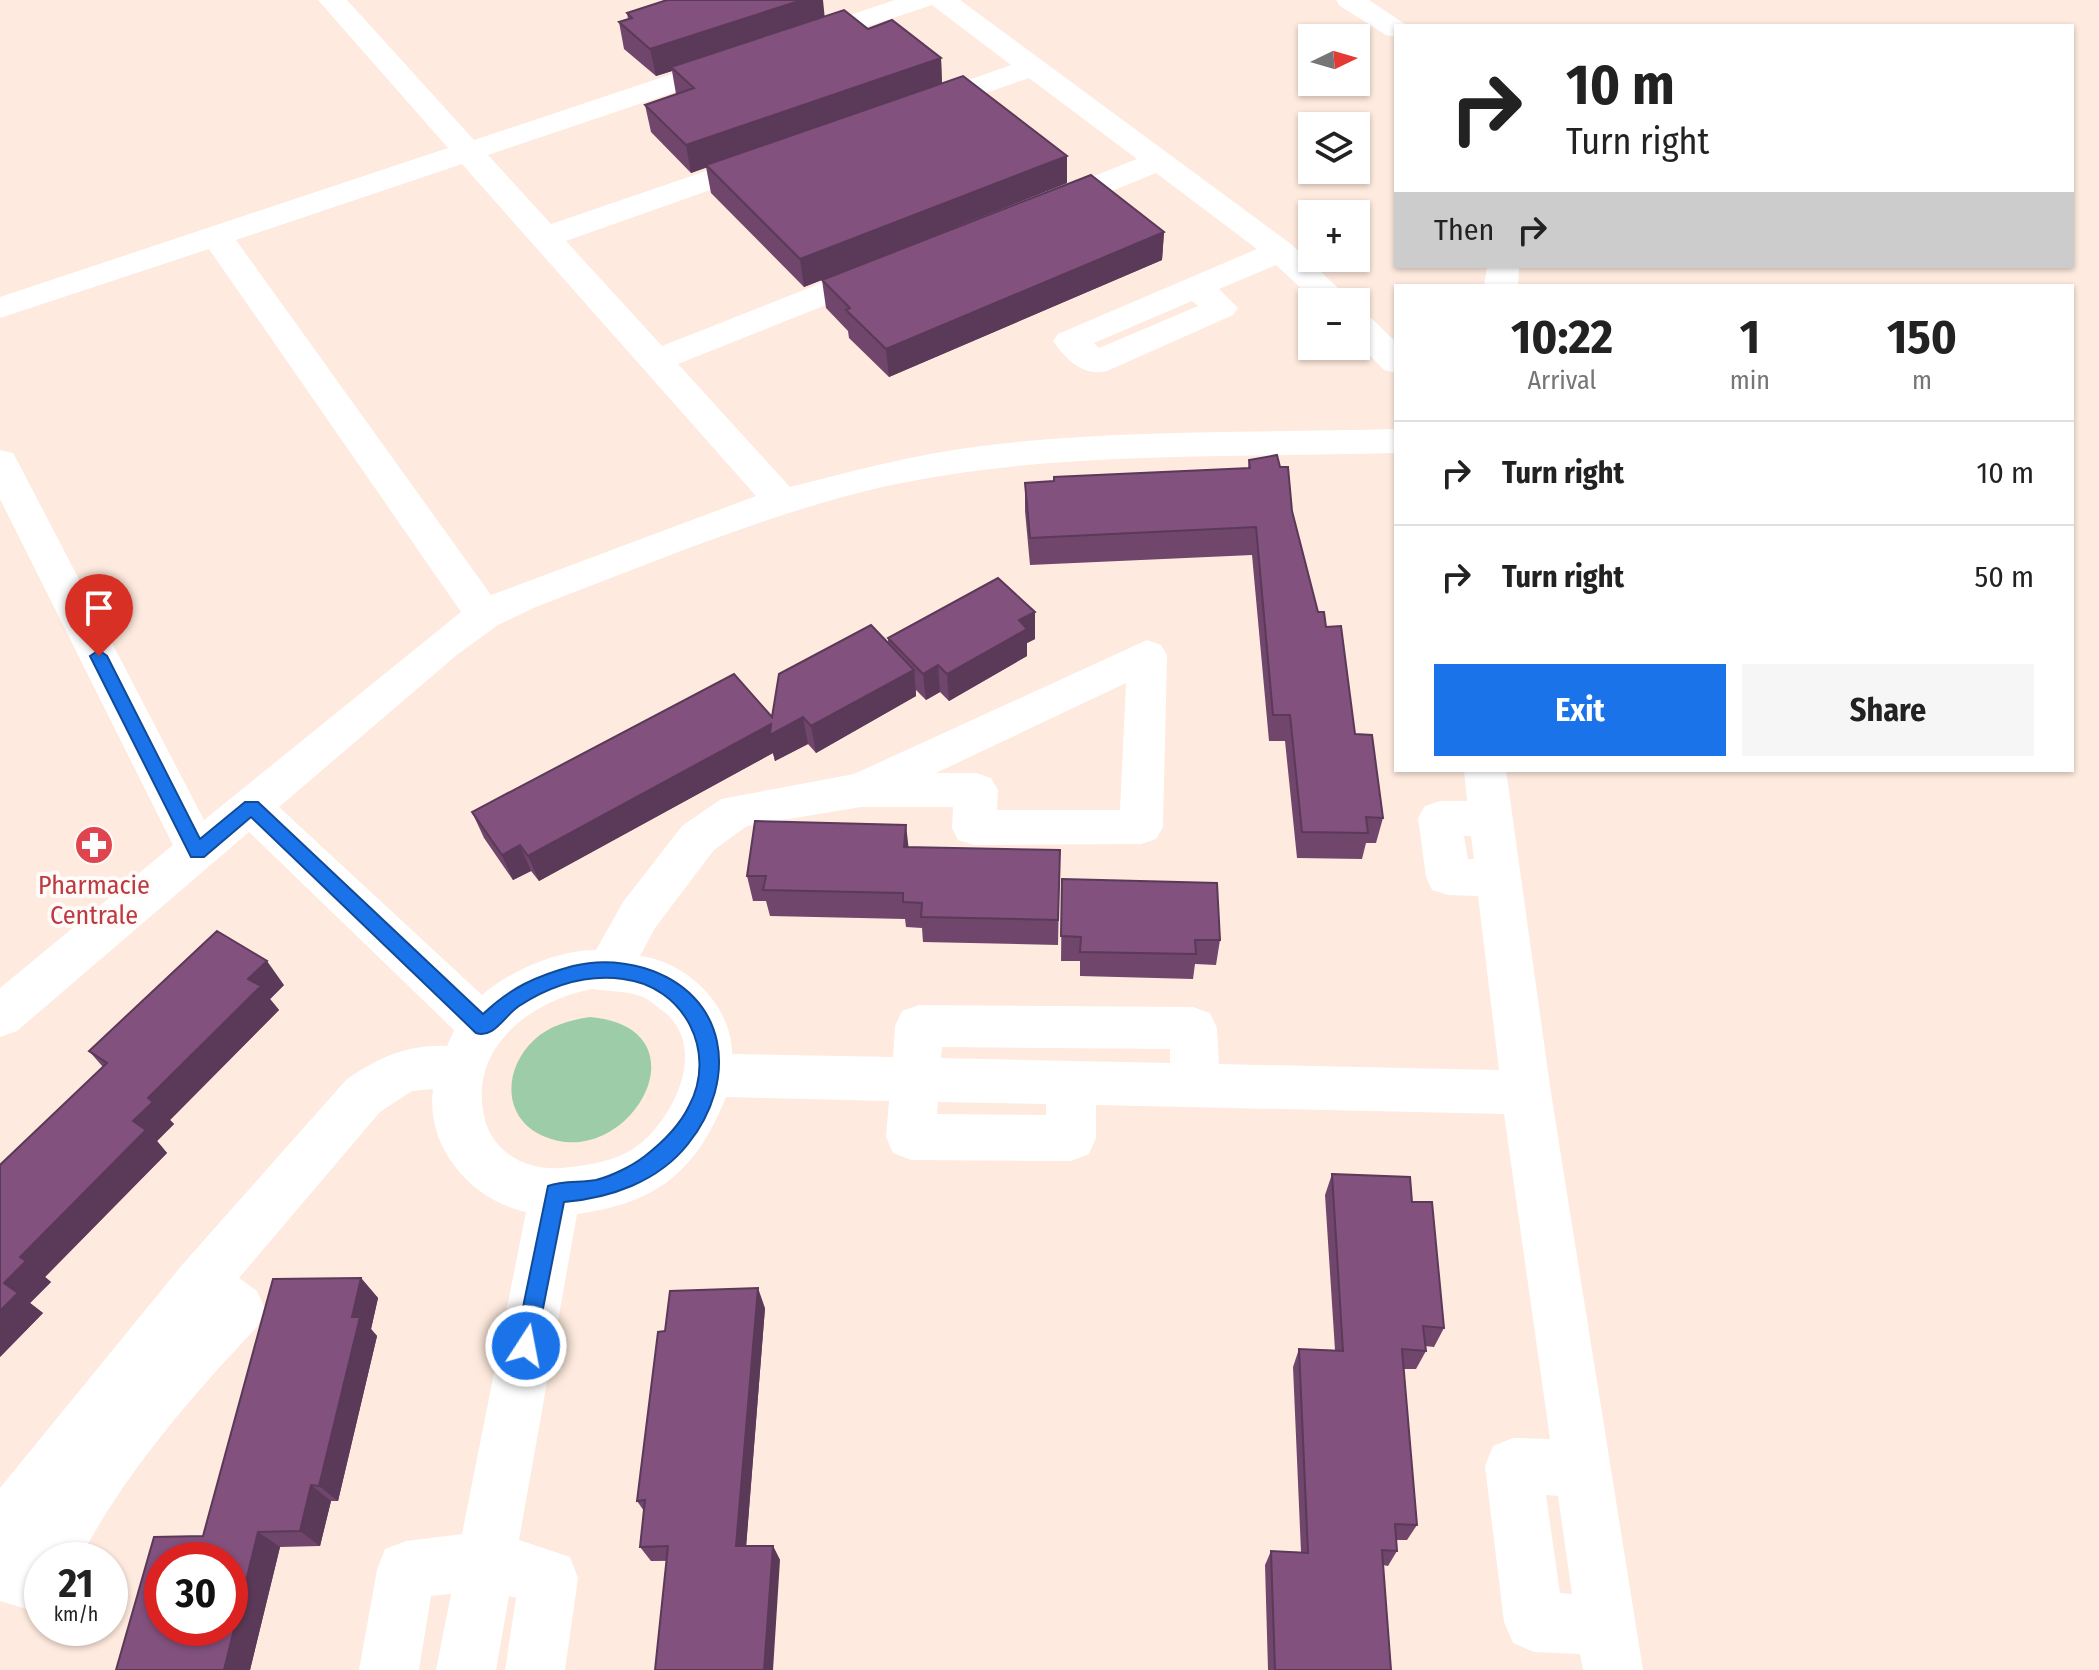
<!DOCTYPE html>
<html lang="en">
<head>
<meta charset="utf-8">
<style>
  :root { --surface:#fff; --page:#f6f6f6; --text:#222; --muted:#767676; --line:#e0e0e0; --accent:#1a73e8 }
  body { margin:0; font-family:"Fira Sans Condensed",sans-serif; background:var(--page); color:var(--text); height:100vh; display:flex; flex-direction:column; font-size:30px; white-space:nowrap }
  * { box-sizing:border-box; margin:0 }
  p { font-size:26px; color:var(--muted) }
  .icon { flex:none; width:44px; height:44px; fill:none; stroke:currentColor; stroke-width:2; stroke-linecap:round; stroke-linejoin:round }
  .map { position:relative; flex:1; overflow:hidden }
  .drawer { position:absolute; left:1394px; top:284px; width:680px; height:488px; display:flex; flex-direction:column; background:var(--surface); border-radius:0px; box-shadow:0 2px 6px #0004 }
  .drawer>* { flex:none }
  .top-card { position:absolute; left:1394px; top:24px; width:680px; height:244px; border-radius:0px; box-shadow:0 2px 6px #0004; background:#fff; color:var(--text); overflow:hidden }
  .needle { width:52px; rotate:85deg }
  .tools { position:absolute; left:1298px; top:24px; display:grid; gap:16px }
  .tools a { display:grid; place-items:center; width:72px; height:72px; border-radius:0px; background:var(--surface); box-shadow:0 2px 6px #0004; font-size:40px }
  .speed { position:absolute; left:24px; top:1542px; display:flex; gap:16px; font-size:40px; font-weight:700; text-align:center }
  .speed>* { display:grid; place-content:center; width:104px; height:104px; border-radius:50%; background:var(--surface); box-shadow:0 2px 6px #0004; line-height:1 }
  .speed small { font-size:20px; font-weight:400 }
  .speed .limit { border:12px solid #d22; background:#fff; color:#111 }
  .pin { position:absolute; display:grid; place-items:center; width:68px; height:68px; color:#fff; margin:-82px -34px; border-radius:50% 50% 50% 0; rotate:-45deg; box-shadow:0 0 8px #0007 }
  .pin .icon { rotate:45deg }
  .me { position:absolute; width:88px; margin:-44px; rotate:11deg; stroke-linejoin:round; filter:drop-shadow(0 0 6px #0008) }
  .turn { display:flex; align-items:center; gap:28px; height:168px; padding:0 40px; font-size:36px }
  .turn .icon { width:104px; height:104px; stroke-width:2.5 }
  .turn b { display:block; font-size:56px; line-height:68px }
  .then { display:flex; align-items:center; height:76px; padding:0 40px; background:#0003; gap:16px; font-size:30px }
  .eta { display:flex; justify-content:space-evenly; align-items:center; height:136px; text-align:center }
  .eta b { font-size:48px; font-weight:700; line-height:56px }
  .cta { display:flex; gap:16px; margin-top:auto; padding:16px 40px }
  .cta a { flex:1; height:92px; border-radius:0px; background:var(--accent); color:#fff; font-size:32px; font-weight:700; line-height:92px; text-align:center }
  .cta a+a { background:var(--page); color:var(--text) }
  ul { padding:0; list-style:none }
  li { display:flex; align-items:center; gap:24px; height:104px; padding:0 40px; border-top:2px solid var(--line) }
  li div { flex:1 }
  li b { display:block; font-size:30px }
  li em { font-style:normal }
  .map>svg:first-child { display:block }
  .green { fill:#9ccda8 }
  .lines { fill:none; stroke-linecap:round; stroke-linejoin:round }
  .minor { fill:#fff; fill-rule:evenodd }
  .wall { fill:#70466c }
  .shaded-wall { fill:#5b3958 }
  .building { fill:#82517e; stroke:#5b3958; stroke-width:2; fill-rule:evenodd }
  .route { fill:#1a73e8; stroke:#114b97; stroke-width:2 }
  .labels { text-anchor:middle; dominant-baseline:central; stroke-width:8; stroke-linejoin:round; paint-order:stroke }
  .health-label { font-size:26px; fill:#be3a42; stroke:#fffbf9 }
</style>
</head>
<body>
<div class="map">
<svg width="2099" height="1670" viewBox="0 0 2099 1670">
  <rect width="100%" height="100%" fill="#feeade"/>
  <path class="green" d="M 590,1017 C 712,1028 628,1174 543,1136 C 502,1118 503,1069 534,1040 C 549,1026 569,1020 590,1017 Z"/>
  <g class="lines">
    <path class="minor" d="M 318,0 L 347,0 L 474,140 L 720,58 L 730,55 L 740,58 L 744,64 L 740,70 L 488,155 L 551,224 L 753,155 L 764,152 L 775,155 L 779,161 L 775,167 L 566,241 L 662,346 L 867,265 L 879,262 L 891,265 L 895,272 L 891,279 L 678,364 L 790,487 C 853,471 916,454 981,446 C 1118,429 1258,433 1396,429 L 1396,453 C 1225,458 1045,450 878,488 C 761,516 649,564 536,607 L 498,625 L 458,654 L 279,807 L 482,995 C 510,971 557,950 596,950 L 623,902 L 682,826 L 721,799 L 854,774 L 1147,640 L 1161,645 L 1167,655 L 1163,827 L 1156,839 L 1141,844 L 974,845 L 958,840 L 952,828 L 953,807 L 861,807 L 747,826 L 714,850 L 655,928 L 640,956 C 687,962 732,1005 732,1054 L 893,1057 L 895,1026 L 902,1011 L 919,1005 L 1193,1007 L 1210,1013 L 1217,1028 L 1219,1064 L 1499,1070 L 1478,896 L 1448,895 L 1432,890 L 1426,877 L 1418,818 L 1425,806 L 1440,801 L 1467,801 L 1464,770 L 1506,770 L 1551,1093 L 1643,1670 L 1583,1670 L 1580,1654 L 1534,1652 L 1513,1643 L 1504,1622 L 1485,1466 L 1493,1446 L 1513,1438 L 1550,1439 L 1504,1114 L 1096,1105 L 1096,1138 L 1089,1154 L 1071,1161 L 911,1160 L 893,1153 L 886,1137 L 889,1101 L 726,1097 C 696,1172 657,1203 577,1214 L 519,1540 L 570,1557 L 578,1578 L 565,1670 L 505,1670 L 516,1598 L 509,1596 L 496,1670 L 436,1670 L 451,1594 L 431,1596 L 419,1670 L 359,1670 L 377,1570 L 385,1549 L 406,1541 L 462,1534 L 526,1212 C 471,1200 425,1147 433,1089 L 412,1091 L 380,1112 L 239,1278 L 257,1291 L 265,1309 L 257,1327 C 190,1398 125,1473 79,1560 L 42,1560 L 42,1610 L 36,1612 L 0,1601 L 0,1488 L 182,1265 L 346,1080 C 377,1058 408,1044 447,1046 L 454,1030 L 249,832 L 17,1031 L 0,1037 L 0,988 L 173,845 L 0,499 L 0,450 L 13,453 L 18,462 L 204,820 L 461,612 L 209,249 L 0,318 L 0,297 L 448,148 ZM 462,164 L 756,496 L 491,595 L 236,240 ZM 1126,683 L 1120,810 L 997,810 L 998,790 L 991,778 L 976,773 L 936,773 ZM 1464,836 L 1471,836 L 1474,859 L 1468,859 ZM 592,989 C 607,991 625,991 640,996 C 647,998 654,1004 660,1009 C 709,1042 677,1113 641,1143 C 623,1158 601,1163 579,1166 C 559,1169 539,1170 520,1161 C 499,1151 486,1133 483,1110 C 472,1044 534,1000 592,989 ZM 942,1047 L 1170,1049 L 1170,1063 L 941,1058 ZM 938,1102 L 1046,1104 L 1046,1115 L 937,1114 ZM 1546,1495 L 1558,1496 L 1572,1594 L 1560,1593 Z
      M 895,0 L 960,0 L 1291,244 L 1353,302 L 1316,302 L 1276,265 L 1219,289 L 1238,308 L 1233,315 L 1107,371 C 1084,377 1066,360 1053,341 L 1058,334 L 1257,249 L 1156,173 L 1058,213 L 1047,215 L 1036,213 L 1031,206 L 1036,199 L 1137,159 L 1029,78 L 929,113 L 919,116 L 909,113 L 904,107 L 909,101 L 1011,65 L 932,5 L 803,48 L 793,46 L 789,40 L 793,34 ZM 1192,301 L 1198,306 L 1099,348 L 1094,343 Z
      M 1336,0 L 1369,0 L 1408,26 L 1396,26 L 1396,37 L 1386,35 L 1340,6 Z
      M 1487,266 L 1519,266 L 1518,286 L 1484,286 Z
      M 1356,312 L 1368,315 L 1396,342 L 1396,373 L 1384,370 L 1356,341 Z"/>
  </g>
  <path class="wall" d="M 627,13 L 824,17 L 868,29 L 941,58 L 942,84 L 1067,183 L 804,287 L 711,193 L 706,167 L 691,173 L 651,132 L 645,105 L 676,94 L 672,71 L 656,76 L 624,49 L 619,22 L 628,19 Z
    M 1164,232 L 1162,260 L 889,377 L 849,338 L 848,331 L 826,308 L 822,280 Z
    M 1249,460 L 1292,511 L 1318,612 L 1326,627 L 1355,734 L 1383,818 L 1376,843 L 1366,843 L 1362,859 L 1297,858 L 1285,741 L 1269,741 L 1252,555 L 1030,565 L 1025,511 L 1025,483 L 1248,468 Z
    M 1035,612 L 1035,639 L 1027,643 L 1027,656 L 949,701 L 940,692 L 926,700 L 916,690 L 916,696 L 816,753 L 808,744 L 775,761 L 773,753 L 539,881 L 531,871 L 513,880 L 484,838 L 472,812 L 772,717 L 888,643 L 888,638 Z
    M 908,847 L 1060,850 L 1058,945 L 923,942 L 922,928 L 906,927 L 905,919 L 770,916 L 766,901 L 753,901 L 747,876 Z
    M 1062,879 L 1220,940 L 1216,965 L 1195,964 L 1193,979 L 1080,976 L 1080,961 L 1061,961 Z
    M 284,985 L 270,999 L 279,1010 L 170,1120 L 174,1124 L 157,1141 L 167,1153 L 45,1277 L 51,1282 L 30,1303 L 43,1313 L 0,1357 L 103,1067 L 89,1051 Z
    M 1332,1174 L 1412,1202 L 1444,1328 L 1434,1347 L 1425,1346 L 1426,1351 L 1416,1369 L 1404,1369 L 1417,1525 L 1407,1540 L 1396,1540 L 1397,1551 L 1388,1566 L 1383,1565 L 1391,1670 L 1268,1670 L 1265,1565 L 1271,1551 L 1301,1552 L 1293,1367 L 1299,1349 L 1335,1350 L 1325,1195 Z
    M 361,1278 L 378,1298 L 371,1329 L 377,1336 L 338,1501 L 331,1501 L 320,1546 L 280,1547 L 250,1670 L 116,1670 L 203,1536 Z
    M 765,1308 L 746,1546 L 773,1546 L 780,1560 L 651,1561 L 640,1547 L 644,1511 L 637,1501 Z"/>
  <path class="shaded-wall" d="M 802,0 L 823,0 L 825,20 L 671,67 L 672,71 L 656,76 L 650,49 Z
    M 941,58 L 942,86 L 691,173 L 686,145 Z
    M 1067,156 L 1067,183 L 804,287 L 800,259 Z
    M 1164,232 L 1162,260 L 889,377 L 886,349 Z
    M 1035,612 L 1035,639 L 1027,643 L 1027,656 L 949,701 L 947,674 L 1019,620 Z
    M 938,665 L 940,692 L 926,700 L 923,674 Z
    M 914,670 L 916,696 L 816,753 L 811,726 Z
    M 803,717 L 808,744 L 775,761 L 773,753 L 539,881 L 528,856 L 771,724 Z
    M 906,825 L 909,851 L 904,847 Z
    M 520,845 L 531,871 L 513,880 L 502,855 Z
    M 267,961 L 284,985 L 270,999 L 279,1010 L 170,1120 L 174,1124 L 157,1141 L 167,1153 L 45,1277 L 51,1282 L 30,1303 L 43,1313 L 0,1357 L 0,1311 L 4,1283 L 20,1257 L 148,1098 L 248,979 Z
    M 361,1278 L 378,1298 L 371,1329 L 377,1336 L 338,1501 L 319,1486 L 352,1317 Z
    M 758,1288 L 765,1308 L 745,1561 L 736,1546 Z
    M 311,1485 L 331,1501 L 320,1546 L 300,1531 Z
    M 258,1532 L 280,1547 L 250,1670 L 224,1670 Z
    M 773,1546 L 780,1560 L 773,1670 L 764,1670 Z"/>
  <path class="building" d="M 667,0 L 802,0 L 650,49 L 619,22 L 632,18 L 627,13 Z
    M 844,10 L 868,29 L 892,20 L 941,58 L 686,145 L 645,105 L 694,88 L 671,67 Z
    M 963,76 L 1067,156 L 800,259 L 706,165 Z
    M 1091,175 L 1164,232 L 886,349 L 846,310 L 850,308 L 822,280 Z
    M 1277,455 L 1280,467 L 1288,467 L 1292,511 L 1318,612 L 1324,612 L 1326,627 L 1341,626 L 1355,734 L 1372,735 L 1383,818 L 1366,817 L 1368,833 L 1302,832 L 1290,715 L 1273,715 L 1256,527 L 1030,538 L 1025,483 L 1054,481 L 1054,477 L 1250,468 L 1249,460 Z
    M 998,578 L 1035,612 L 1019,620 L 1027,629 L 947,674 L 938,665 L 923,674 L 888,638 Z
    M 871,625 L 914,670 L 811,726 L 803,717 L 770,735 L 771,724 L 528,856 L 520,845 L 502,855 L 472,812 L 734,674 L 772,717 L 779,674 Z
    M 755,821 L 906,825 L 904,847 L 1060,850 L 1058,920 L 921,917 L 922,903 L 903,902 L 903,893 L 763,890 L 766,876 L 747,876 Z
    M 1062,879 L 1217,883 L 1220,940 L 1195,940 L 1196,954 L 1080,952 L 1081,937 L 1061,936 Z
    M 217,931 L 267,961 L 248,979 L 261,986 L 148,1098 L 153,1102 L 133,1121 L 146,1130 L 20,1257 L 26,1261 L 4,1283 L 18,1293 L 0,1311 L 0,1165 L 107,1063 L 89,1051 Z
    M 1332,1174 L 1410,1177 L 1412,1202 L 1432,1202 L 1444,1328 L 1423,1326 L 1426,1351 L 1402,1349 L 1417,1525 L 1395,1524 L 1397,1551 L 1382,1550 L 1391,1670 L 1275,1670 L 1271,1551 L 1308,1553 L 1299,1349 L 1343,1351 Z
    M 361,1278 L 352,1317 L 360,1317 L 319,1486 L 311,1485 L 300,1531 L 258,1532 L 224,1670 L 116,1670 L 154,1537 L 203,1536 L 273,1279 ZM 162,1560 L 230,1560 L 230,1628 L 162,1628 Z
    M 758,1288 L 736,1546 L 773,1546 L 764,1670 L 655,1670 L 668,1546 L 640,1547 L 645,1500 L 637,1501 L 658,1332 L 665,1331 L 670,1291 Z"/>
  <path class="route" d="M 99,650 L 107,656 L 200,839 L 245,802 L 258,802 L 483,1014 C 510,988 536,976 573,966 C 597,960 620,961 644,968 C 729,994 739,1080 688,1144 C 658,1182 610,1198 564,1202 L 534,1354 L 526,1357 L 518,1354 L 515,1346 L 548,1186 C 563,1180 580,1183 596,1180 C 612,1176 632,1166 645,1156 C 663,1142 679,1127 689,1106 C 718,1052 684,986 623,979 C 586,974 550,986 519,1006 C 505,1015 494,1039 476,1033 L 251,817 L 204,857 L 191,857 L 90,656 Z"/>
  <defs>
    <symbol id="pharmacy-disc" viewBox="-11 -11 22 22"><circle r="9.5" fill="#e0444e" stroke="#fffbf9"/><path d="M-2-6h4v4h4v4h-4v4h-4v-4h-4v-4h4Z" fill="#fff"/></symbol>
  </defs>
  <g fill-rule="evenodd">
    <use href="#pharmacy-disc" x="72" y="823" width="44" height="44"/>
  </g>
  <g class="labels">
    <g class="health-label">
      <text x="94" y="885">Pharmacie<tspan x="94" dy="30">Centrale</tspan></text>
    </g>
  </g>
</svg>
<div class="tools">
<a><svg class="needle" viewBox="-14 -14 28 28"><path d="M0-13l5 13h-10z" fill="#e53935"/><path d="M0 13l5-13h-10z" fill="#767676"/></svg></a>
<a><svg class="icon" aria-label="layers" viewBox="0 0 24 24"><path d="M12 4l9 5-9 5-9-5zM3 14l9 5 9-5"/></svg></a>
<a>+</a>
<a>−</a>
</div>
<div class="speed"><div>21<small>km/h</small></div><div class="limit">30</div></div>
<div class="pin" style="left:99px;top:656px;background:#d93025"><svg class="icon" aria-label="arrive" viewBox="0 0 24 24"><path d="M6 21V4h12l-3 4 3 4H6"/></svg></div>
<svg class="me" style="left:526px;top:1346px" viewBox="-20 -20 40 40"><circle r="17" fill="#1a73e8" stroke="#fff" stroke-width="3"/><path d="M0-11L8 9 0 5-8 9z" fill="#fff"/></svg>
<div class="top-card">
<div class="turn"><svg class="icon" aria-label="right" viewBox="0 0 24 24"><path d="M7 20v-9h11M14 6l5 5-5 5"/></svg><div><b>10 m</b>Turn right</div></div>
<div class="then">Then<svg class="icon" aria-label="right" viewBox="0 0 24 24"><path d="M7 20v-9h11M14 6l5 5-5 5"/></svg></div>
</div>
<section class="drawer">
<div class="eta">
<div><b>10:22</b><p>Arrival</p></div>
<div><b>1</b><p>min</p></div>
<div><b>150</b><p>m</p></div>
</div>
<ul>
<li><svg class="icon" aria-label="right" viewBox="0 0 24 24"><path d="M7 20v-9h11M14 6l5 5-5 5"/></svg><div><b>Turn right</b></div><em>10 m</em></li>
<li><svg class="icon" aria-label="right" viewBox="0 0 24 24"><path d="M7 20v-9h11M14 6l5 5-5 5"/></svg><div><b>Turn right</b></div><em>50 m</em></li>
</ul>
<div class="cta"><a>Exit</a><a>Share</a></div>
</section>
</div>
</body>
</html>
